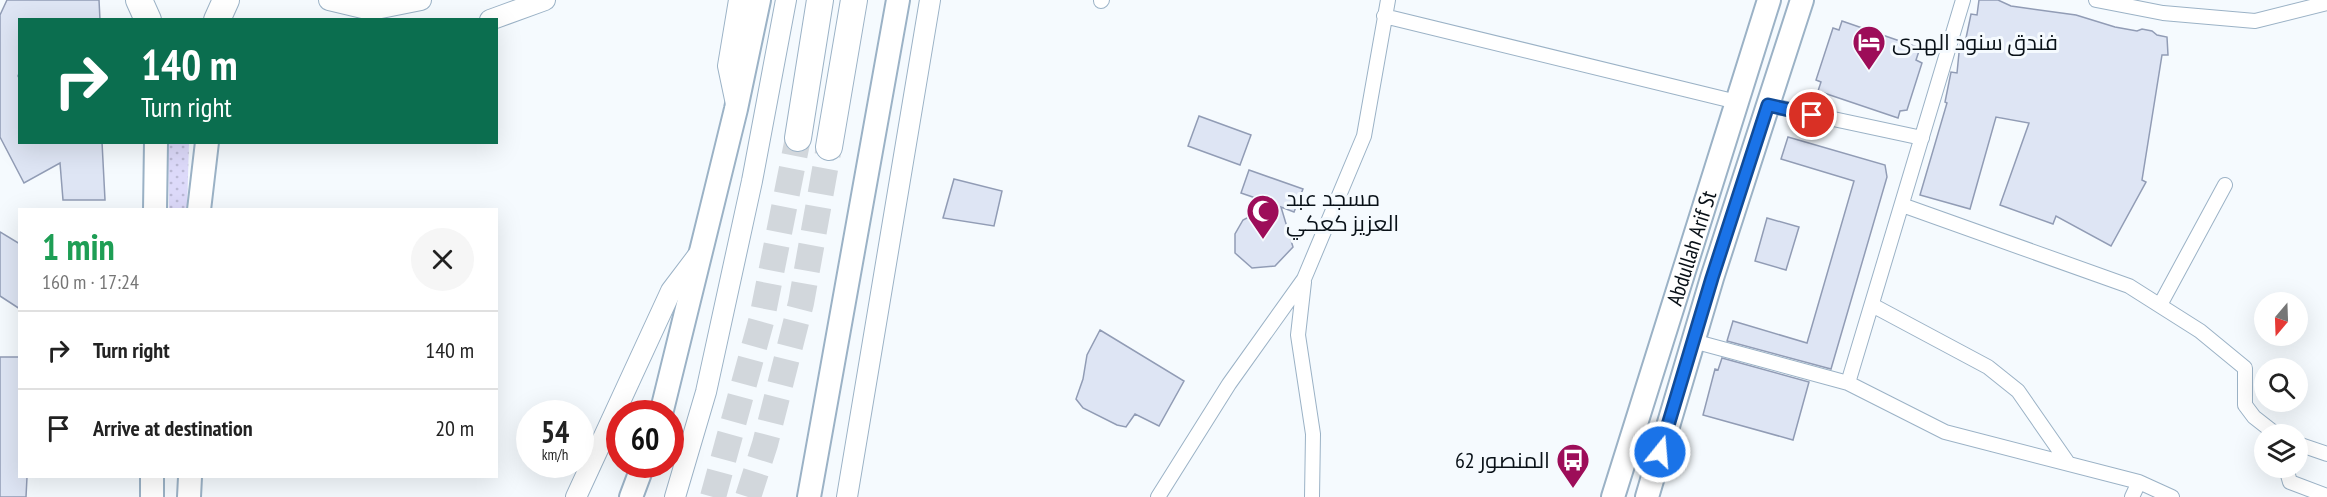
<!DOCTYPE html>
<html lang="en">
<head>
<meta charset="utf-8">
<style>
  :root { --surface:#fff; --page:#f6f6f6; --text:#222; --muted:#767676; --line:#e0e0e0 }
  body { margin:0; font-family:"PT Sans Narrow",Cairo,sans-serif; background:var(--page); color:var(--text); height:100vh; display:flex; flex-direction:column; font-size:22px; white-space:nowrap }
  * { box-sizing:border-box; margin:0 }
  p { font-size:20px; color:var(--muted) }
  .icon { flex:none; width:33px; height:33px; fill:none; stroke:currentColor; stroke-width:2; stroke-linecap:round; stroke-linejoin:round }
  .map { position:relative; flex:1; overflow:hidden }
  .details { position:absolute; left:18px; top:208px; width:480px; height:270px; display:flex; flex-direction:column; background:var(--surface); border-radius:0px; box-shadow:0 6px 24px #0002 }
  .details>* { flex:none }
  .hud { position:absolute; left:18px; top:18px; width:480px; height:126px; border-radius:0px; box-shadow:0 6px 24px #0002; background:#0b6e4f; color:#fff; overflow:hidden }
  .needle { width:39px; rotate:199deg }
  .fabs { position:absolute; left:2254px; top:292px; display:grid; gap:12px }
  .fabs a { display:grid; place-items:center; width:54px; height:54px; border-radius:50%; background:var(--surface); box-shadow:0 6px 24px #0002; font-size:30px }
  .speed { position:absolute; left:516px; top:400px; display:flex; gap:12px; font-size:30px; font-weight:700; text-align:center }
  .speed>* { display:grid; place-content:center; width:78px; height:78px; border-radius:50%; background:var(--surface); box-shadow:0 6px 24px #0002; line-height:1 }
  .speed small { font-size:15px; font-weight:400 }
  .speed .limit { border:9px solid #d22; background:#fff; color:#111 }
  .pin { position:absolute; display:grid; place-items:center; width:51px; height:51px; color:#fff; margin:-26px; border:3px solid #fff; border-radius:50%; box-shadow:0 2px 6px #0007 }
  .me { position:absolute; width:66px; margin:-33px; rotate:17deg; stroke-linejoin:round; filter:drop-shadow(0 0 4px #0008) }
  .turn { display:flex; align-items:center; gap:21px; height:126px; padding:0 24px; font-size:27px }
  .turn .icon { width:78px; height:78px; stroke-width:2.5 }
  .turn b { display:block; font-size:42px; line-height:51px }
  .round { display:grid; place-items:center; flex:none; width:63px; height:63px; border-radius:32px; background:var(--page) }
  .overview { display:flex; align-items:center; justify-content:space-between; height:102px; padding:0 24px }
  h1 { font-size:36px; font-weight:700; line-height:45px; color:#1e9e55 }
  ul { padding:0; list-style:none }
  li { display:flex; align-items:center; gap:18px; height:78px; padding:0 24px; border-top:2px solid var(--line) }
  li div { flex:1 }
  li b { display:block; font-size:22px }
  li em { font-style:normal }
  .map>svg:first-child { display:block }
  .grass { fill:url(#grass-dots) }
  .building { fill:#dee5f4; stroke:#919cb5; stroke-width:1.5 }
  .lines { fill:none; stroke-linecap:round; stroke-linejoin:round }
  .highway-tunnel { stroke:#d2d7dc; stroke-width:26; stroke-dasharray:26 13; stroke-linecap:butt }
  .street-casing { stroke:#9bb2c6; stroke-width:16 }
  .secondary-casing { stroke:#9bb2c6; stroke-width:22 }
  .primary-casing { stroke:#9bb2c6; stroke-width:26 }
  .highway-casing { stroke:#9bb2c6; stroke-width:28 }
  .street { stroke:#fff; stroke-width:14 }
  .secondary { stroke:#fff; stroke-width:20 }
  .primary { stroke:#fff; stroke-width:22 }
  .highway { stroke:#fff; stroke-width:26 }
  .route-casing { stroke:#114b97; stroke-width:15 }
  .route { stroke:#1a73e8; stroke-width:10 }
  .labels { text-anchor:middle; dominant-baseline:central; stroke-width:6; stroke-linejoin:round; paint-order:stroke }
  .poi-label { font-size:22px; fill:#091118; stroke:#f5fafe; text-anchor:start }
  .street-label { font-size:22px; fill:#091118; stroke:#f5fafe }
</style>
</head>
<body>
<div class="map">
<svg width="2327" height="497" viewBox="0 0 2327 497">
  <defs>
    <pattern id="grass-dots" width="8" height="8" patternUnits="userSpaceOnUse" patternTransform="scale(1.5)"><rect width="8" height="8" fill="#dddafa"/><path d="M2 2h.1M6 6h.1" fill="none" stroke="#bcbad6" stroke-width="1.8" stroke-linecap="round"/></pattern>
  </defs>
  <rect width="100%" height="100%" fill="#f5fafe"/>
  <path class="grass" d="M 168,143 L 189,143 L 187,210 L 169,210 Z"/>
  <path class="building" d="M 7,0 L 99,0 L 100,20 L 20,20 L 20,71 L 18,76 L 20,80 L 20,142 L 102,142 L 105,200 L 63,200 L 60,163 L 24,183 L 0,137 L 0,15 Z
    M 1979,0 L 1998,0 L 2011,6 L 2076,15 L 2115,27 L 2137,31 L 2142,29 L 2152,31 L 2157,35 L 2167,37 L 2168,55 L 2162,55 L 2142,180 L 2146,182 L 2111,246 L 2056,216 L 2053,224 L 2000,205 L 2029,123 L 1996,117 L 1970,209 L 1920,195 L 1947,103 L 1945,102 L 1951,72 L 1957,73 L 1960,43 L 1965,43 L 1971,14 L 1977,15 Z
    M 1842,21 L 1920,48 L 1916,60 L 1922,63 L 1907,110 L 1900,111 L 1898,118 L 1818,91 L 1821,82 L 1816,80 L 1833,28 L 1839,30 Z
    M 1199,116 L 1251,135 L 1240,165 L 1188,146 Z
    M 1788,137 L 1885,165 L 1887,177 L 1831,369 L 1727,341 L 1733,321 L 1807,343 L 1854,181 L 1781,159 Z
    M 1249,170 L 1303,189 L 1294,212 L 1281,207 L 1293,247 L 1275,266 L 1252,268 L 1235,253 L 1235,234 L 1243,220 L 1273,204 L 1241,193 Z
    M 954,179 L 1002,191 L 994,226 L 943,218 Z
    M 1767,218 L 1799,227 L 1786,270 L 1755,261 Z
    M 0,232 L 20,244 L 20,309 L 0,296 Z
    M 1100,330 L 1184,381 L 1159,426 L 1135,414 L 1126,427 L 1117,425 L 1083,408 L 1076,399 L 1083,379 L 1087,355 Z
    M 0,357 L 20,357 L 20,477 L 27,477 L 26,497 L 0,497 Z
    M 1722,358 L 1809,382 L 1793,440 L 1703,415 L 1715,369 L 1718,370 Z"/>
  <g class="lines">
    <path class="highway-tunnel" d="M 713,497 L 762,318 L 798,138
      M 748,497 L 765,444 L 801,303 L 829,147"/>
    <defs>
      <path id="street" d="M 2096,0 L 2163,13 L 2255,21 L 2327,3
        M 1101,1 L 1102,0
        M 1384,16 L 1737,102
        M 1768,105 L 1922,138
        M 1902,205 L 2129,286 L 2200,331 L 2245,368 L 2245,405 L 2254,417 L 2277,435
        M 1304,282 L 1298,335 L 1313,434 L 1312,497
        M 1872,305 L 1988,367 L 2018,391 L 2068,463
        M 2160,305 L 2225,185
        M 1693,341 L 1848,383 L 1945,432 L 2139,482 L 2172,497
        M 1848,383 L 1963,0
        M 2298,444 L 2327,454
        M 2286,468 L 2290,482 L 2327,496
        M 1158,497 L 1229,384 L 1304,279 L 1364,136 L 1388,0
        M 2132,497 L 2139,482"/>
      <path id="secondary" d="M 329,0 L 371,10 L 421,0
        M 490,20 L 545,0
        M 736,104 L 728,66 L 739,0
        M 576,497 L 671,291 L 699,254
        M 675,497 L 706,392 L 752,181 L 786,0
        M 847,497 L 930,0"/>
      <g id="primary">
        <path d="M 155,210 L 156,142"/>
        <path d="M 199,210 L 207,142"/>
        <path d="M 661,414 L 736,109 L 759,0"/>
        <path d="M 152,477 L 152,497"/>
        <path d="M 189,497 L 190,477"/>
        <path d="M 631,497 L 643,465"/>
        <path d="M 809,497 L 898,0"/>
        <path id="s1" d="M 1613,497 L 1769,0"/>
        <path d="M 1647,497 L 1712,278 L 1802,0"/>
      </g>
      <path id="highway" d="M 139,0 L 148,20
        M 217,20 L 226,0
        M 798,138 L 820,0
        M 829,147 L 854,0"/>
    </defs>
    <use href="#street" class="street-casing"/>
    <use href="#secondary" class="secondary-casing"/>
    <use href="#primary" class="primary-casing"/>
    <use href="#highway" class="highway-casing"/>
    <use href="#street" class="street"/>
    <use href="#secondary" class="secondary"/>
    <use href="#primary" class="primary"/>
    <use href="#highway" class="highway"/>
  </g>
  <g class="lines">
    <defs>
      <path id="route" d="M 1660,452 L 1712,278 L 1768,105 L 1812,115"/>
    </defs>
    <use href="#route" class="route-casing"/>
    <use href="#route" class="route"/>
  </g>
  <defs>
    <symbol id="hotel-pin" viewBox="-11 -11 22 30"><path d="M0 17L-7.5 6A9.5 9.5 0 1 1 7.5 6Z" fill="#9d0d59" stroke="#f5fafe"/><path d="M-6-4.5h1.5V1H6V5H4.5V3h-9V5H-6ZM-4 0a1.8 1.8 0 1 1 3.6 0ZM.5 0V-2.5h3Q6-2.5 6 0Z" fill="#fff"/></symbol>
    <symbol id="mosque-pin" viewBox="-11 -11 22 30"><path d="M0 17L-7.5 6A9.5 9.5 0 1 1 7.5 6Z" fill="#9d0d59" stroke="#f5fafe"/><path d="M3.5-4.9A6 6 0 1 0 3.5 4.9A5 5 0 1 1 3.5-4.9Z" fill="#fff"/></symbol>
    <symbol id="bus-pin" viewBox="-11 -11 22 30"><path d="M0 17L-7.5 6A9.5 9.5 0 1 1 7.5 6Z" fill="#9d0d59" stroke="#f5fafe"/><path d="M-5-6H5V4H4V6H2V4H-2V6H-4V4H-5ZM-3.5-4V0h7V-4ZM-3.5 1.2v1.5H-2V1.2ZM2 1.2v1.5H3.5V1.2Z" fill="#fff"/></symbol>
  </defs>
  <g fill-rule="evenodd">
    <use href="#hotel-pin" x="1850" y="23" width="38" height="52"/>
    <use href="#mosque-pin" x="1244" y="192" width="38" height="52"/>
    <use href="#bus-pin" x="1554" y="441" width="38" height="52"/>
  </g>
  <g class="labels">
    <g class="poi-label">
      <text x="1892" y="42">فندق سنود الهدى</text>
      <text x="1286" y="198">مسجد عبد<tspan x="1286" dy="25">العزيز كعكي</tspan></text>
      <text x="1550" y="460" text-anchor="end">المنصور 62</text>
    </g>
    <g class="street-label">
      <text stroke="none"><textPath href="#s1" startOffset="261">Abdullah Arif St</textPath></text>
    </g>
  </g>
</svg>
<div class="fabs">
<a><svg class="needle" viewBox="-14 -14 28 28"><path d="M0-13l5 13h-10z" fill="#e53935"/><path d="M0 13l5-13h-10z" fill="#767676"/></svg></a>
<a><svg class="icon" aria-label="search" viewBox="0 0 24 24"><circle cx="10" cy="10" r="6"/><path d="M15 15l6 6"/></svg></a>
<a><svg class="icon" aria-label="layers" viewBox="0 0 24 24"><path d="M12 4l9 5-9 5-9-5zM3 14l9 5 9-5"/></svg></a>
</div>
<div class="speed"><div>54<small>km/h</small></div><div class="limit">60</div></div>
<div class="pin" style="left:1812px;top:115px;background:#d93025"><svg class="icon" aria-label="arrive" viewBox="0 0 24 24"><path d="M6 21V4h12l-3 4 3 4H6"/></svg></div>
<svg class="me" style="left:1660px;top:452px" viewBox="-20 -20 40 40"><circle r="17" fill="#1a73e8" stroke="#fff" stroke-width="3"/><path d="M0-11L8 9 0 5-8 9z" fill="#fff"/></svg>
<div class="hud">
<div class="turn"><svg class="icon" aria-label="right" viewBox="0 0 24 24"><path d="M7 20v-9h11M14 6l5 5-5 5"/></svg><div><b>140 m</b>Turn right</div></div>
</div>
<section class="details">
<div class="overview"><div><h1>1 min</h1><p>160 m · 17:24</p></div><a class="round"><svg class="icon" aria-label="close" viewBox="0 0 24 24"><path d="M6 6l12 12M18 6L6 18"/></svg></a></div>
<ul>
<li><svg class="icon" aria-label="right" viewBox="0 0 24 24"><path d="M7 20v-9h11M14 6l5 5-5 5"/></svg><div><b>Turn right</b></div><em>140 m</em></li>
<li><svg class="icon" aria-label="arrive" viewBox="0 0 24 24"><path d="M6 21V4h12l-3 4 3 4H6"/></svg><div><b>Arrive at destination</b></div><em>20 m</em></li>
</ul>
</section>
</div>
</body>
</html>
